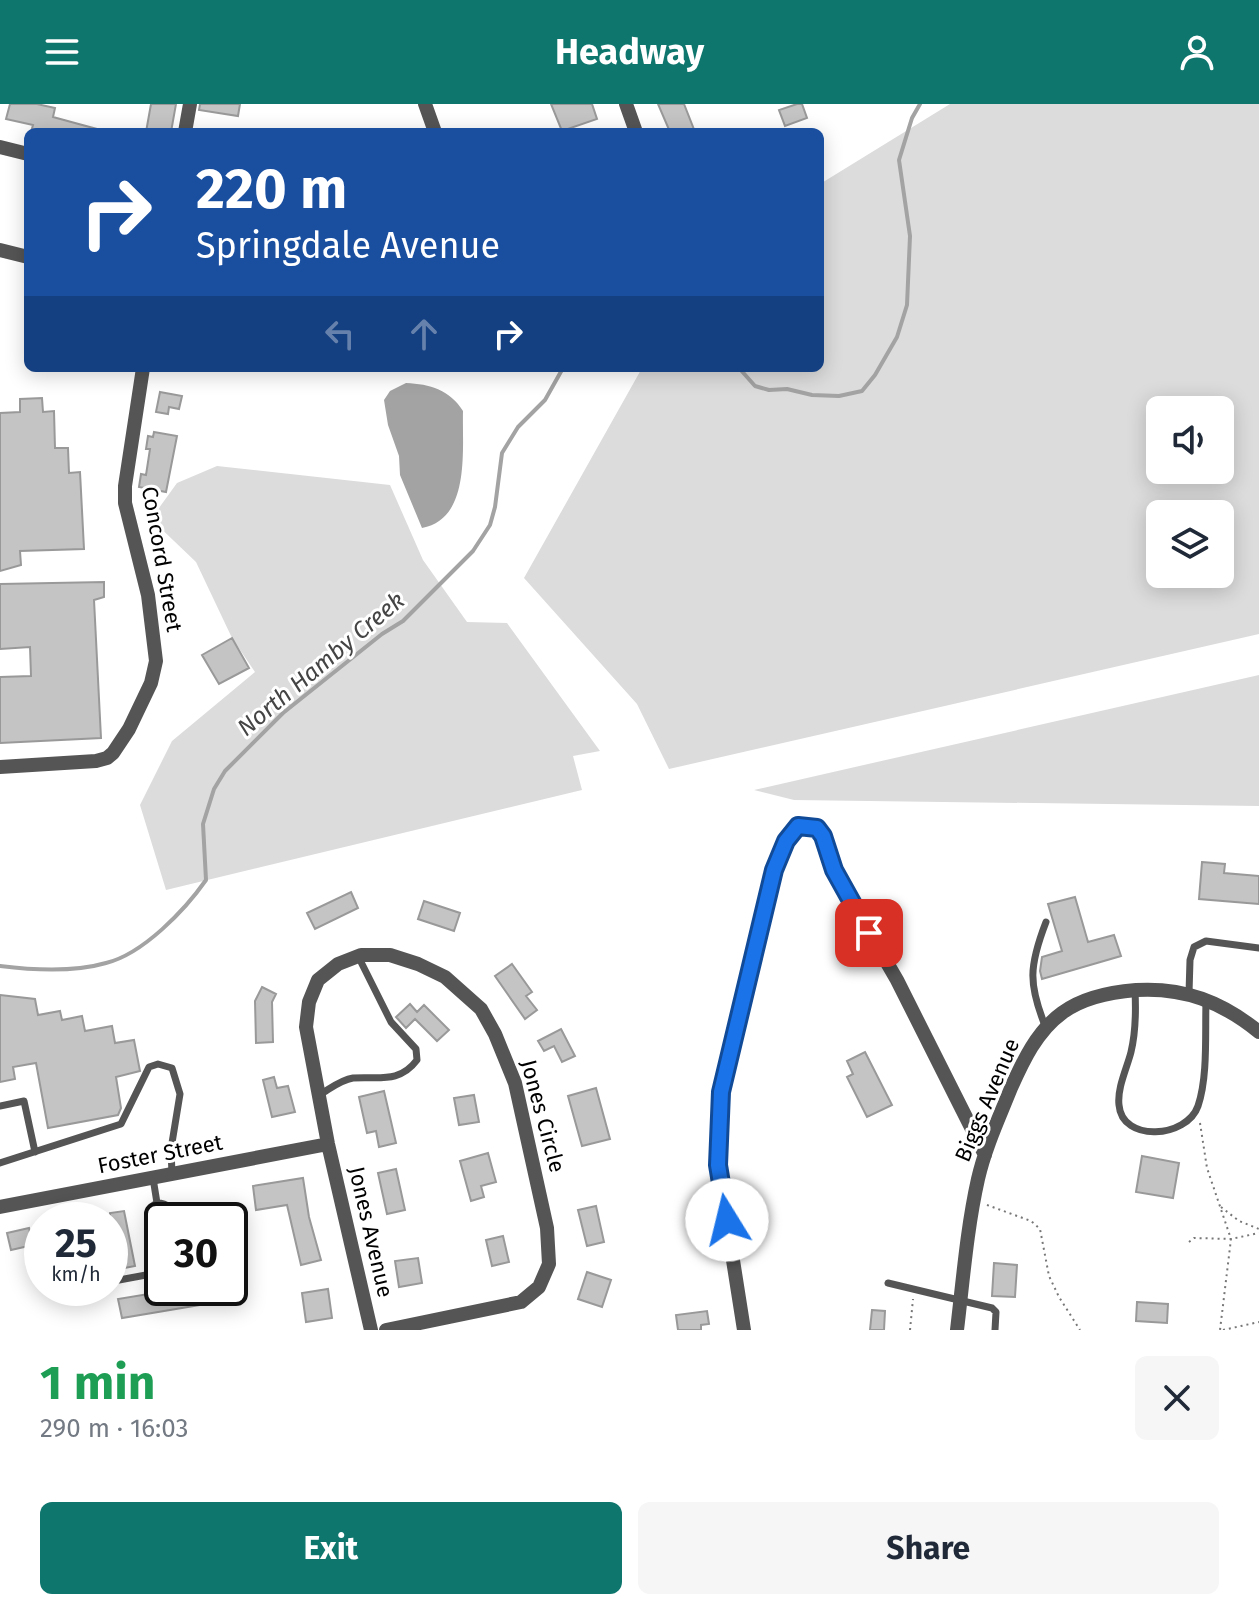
<!DOCTYPE html>
<html lang="en">
<head>
<meta charset="utf-8">
<style>
  :root { --surface:#fff; --page:#f6f6f7; --text:#1f2937; --muted:#747a83; --accent:#0f766e }
  body { margin:0; font-family:"Fira Sans",sans-serif; background:var(--page); color:var(--text); height:100vh; display:flex; flex-direction:column; font-size:30px; white-space:nowrap }
  * { box-sizing:border-box; margin:0 }
  p { font-size:26px; color:var(--muted) }
  .icon { flex:none; width:44px; height:44px; fill:none; stroke:currentColor; stroke-width:2; stroke-linecap:round; stroke-linejoin:round }
  .map { position:relative; height:1226px; overflow:hidden }
  .panel { display:flex; flex-direction:column; background:var(--surface); flex:1 }
  .panel>* { flex:none }
  .banner { position:absolute; left:24px; top:24px; width:800px; height:244px; border-radius:12px; box-shadow:0 4px 20px #0003; background:#1a4fa0; color:#fff; overflow:hidden }
  .fabs { position:absolute; left:1146px; top:292px; display:grid; gap:16px }
  .fabs a { display:grid; place-items:center; width:88px; height:88px; border-radius:12px; background:var(--surface); box-shadow:0 4px 20px #0003; font-size:40px }
  .speed { position:absolute; left:24px; top:1098px; display:flex; gap:16px; font-size:40px; font-weight:700; text-align:center }
  .speed>* { display:grid; place-content:center; width:104px; height:104px; border-radius:50%; background:var(--surface); box-shadow:0 4px 20px #0003; line-height:1 }
  .speed small { font-size:20px; font-weight:400 }
  .speed .limit { border:4px solid #111; border-radius:12px; background:#fff; color:#111 }
  .pin { position:absolute; display:grid; place-items:center; width:68px; height:68px; color:#fff; margin:-34px; border-radius:16px; box-shadow:0 4px 12px #0006 }
  .me { position:absolute; width:88px; margin:-44px; rotate:351deg; stroke-linejoin:round; filter:drop-shadow(0 0 6px #0008) }
  .turn { display:flex; align-items:center; gap:28px; height:168px; padding:0 40px; font-size:36px }
  .turn .icon { width:104px; height:104px; stroke-width:2.5 }
  .turn b { display:block; font-size:56px; line-height:68px }
  .lanes { display:flex; align-items:center; height:76px; padding:0 40px; background:#0003; justify-content:center; gap:40px; direction:ltr }
  .lanes .off { opacity:.35 }
  .round { display:grid; place-items:center; flex:none; width:84px; height:84px; border-radius:12px; background:var(--page) }
  .headline { display:flex; align-items:center; justify-content:space-between; height:136px; padding:0 40px }
  h1 { font-size:48px; font-weight:700; line-height:60px; color:#1e9e55 }
  .button { display:flex; gap:16px; margin-top:auto; padding:16px 40px }
  .button a { flex:1; height:92px; border-radius:12px; background:var(--accent); color:#fff; font-size:32px; font-weight:700; line-height:92px; text-align:center }
  .button a+a { background:var(--page); color:var(--text) }
  header { display:flex; justify-content:space-between; align-items:center; height:104px; padding:0 40px; background:var(--accent); color:#fff; font-size:36px; font-weight:700 }
  .map>svg:first-child { display:block }
  .green { fill:#dcdcdc; fill-rule:evenodd }
  .water { fill:#a3a3a3 }
  .lines { fill:none; stroke-linecap:round; stroke-linejoin:round }
  .stream { stroke:#a3a3a3; stroke-width:4 }
  .building { fill:#c4c4c4; stroke:#999; stroke-width:2 }
  .path { stroke:#777; stroke-width:2; stroke-dasharray:2 4; stroke-linecap:butt }
  .lane { stroke:#555; stroke-width:7 }
  .street { stroke:#555; stroke-width:14 }
  .route-casing { stroke:#114b97; stroke-width:20 }
  .route { stroke:#1a73e8; stroke-width:14 }
  .labels { text-anchor:middle; dominant-baseline:central; stroke-width:6; stroke-linejoin:round; paint-order:stroke }
  .street-label { font-size:22px; fill:#000; stroke:#fff }
  .water-label { font-size:24px; font-style:italic; fill:#444; stroke:#fff }
</style>
</head>
<body>
<header><svg class="icon" aria-label="menu" viewBox="0 0 24 24"><path d="M4 6h16M4 12h16M4 18h16"/></svg>Headway<svg class="icon" aria-label="person" viewBox="0 0 24 24"><circle cx="12" cy="8" r="4"/><path d="M4 21q1-7 8-7t8 7"/></svg></header>
<div class="map">
<svg width="1259" height="1226" viewBox="0 0 1259 1226">
  <rect width="100%" height="100%" fill="#fff"/>
  <path class="green" d="M 950,0 L 1259,0 L 1259,530 L 669,665 L 637,600 L 524,474 L 642,264 L 820,264 L 820,80 ZM 1160,306 L 1220,306 L 1220,366 L 1160,366 ZM 1220,410 L 1220,470 L 1160,470 L 1160,410 Z
    M 217,362 L 390,381 L 423,456 L 467,518 L 507,519 L 600,647 L 573,652 L 582,686 L 166,786 L 140,701 L 172,637 L 255,568 L 232,534 L 196,458 L 151,415 L 177,379 Z
    M 1259,571 L 1259,702 L 794,696 L 754,686 Z"/>
  <path class="water" d="M 406,279 C 430,280 450,286 463,307 C 462,345 471,415 422,424 L 400,371 L 399,352 L 388,321 L 384,296 L 390,287 Z"/>
  <g class="lines">
    <path class="stream" d="M 739,264 L 755,282 L 769,286 L 787,285 L 812,291 L 839,292 L 862,287 L 875,271 L 897,233 L 907,201 L 910,132 L 899,56 L 912,14 L 920,0
      M 0,862 C 32,866 75,868 106,859 C 143,850 185,806 206,776 L 203,720 L 214,685 L 225,667 L 283,609 L 382,530 L 403,517 L 473,447 L 490,421 L 495,403 L 502,349 L 518,323 L 545,296 L 563,264"/>
  </g>
  <path class="building" d="M 10,0 L 37,0 L 55,4 L 53,13 L 97,25 L 96,28 L 31,28 L 33,21 L 6,15 Z
    M 151,0 L 176,0 L 171,28 L 146,28 Z
    M 200,0 L 240,0 L 238,12 L 199,6 Z
    M 551,0 L 592,0 L 597,15 L 562,27 Z
    M 658,0 L 684,0 L 695,28 L 670,28 Z
    M 797,0 L 802,0 L 807,14 L 785,22 L 779,6 Z
    M 160,288 L 182,292 L 179,305 L 169,303 L 168,310 L 156,308 Z
    M 42,294 L 43,308 L 54,307 L 55,344 L 68,344 L 69,369 L 80,368 L 84,445 L 20,447 L 21,461 L 0,467 L 0,309 L 20,308 L 20,295 Z
    M 154,328 L 177,332 L 166,388 L 139,383 L 141,370 L 146,371 L 150,345 L 146,345 L 148,332 L 153,333 Z
    M 104,478 L 104,493 L 94,496 L 101,634 L 0,639 L 0,573 L 31,572 L 30,543 L 0,545 L 0,480 Z
    M 232,534 L 249,564 L 219,580 L 202,551 Z
    M 1202,758 L 1225,760 L 1224,769 L 1259,772 L 1259,800 L 1199,795 Z
    M 351,788 L 358,804 L 315,825 L 307,809 Z
    M 1075,793 L 1088,838 L 1114,831 L 1121,852 L 1042,875 L 1040,867 L 1042,853 L 1062,847 L 1048,800 Z
    M 424,797 L 460,809 L 454,827 L 418,815 Z
    M 512,860 L 532,888 L 526,892 L 537,906 L 525,915 L 495,872 Z
    M 262,883 L 276,890 L 272,898 L 273,938 L 256,939 L 255,897 Z
    M 0,891 L 35,895 L 38,911 L 60,907 L 62,916 L 82,912 L 85,927 L 112,922 L 115,939 L 134,936 L 140,967 L 116,973 L 121,1004 L 118,1011 L 48,1024 L 36,959 L 13,963 L 15,975 L 0,978 Z
    M 410,900 L 417,908 L 424,901 L 449,926 L 437,937 L 415,915 L 406,924 L 396,913 Z
    M 561,925 L 575,952 L 562,958 L 554,942 L 544,947 L 538,937 Z
    M 865,948 L 892,1001 L 867,1013 L 847,973 L 853,970 L 847,957 Z
    M 274,973 L 277,984 L 288,982 L 295,1008 L 272,1013 L 263,976 Z
    M 596,984 L 610,1035 L 582,1042 L 568,992 Z
    M 384,987 L 396,1039 L 379,1043 L 376,1027 L 367,1029 L 359,993 Z
    M 474,991 L 479,1018 L 459,1021 L 454,994 Z
    M 488,1049 L 496,1078 L 481,1082 L 484,1093 L 471,1097 L 460,1057 Z
    M 1142,1052 L 1179,1059 L 1173,1094 L 1136,1088 Z
    M 396,1065 L 405,1106 L 387,1110 L 378,1069 Z
    M 303,1074 L 309,1113 L 321,1156 L 301,1161 L 287,1101 L 256,1106 L 253,1082 Z
    M 211,1101 L 214,1116 L 194,1116 L 192,1104 Z
    M 596,1102 L 604,1138 L 587,1142 L 578,1106 Z
    M 124,1107 L 135,1162 L 114,1166 L 110,1146 L 110,1109 Z
    M 29,1124 L 33,1141 L 11,1146 L 7,1129 Z
    M 503,1132 L 509,1158 L 492,1162 L 486,1136 Z
    M 418,1154 L 422,1179 L 399,1183 L 395,1157 Z
    M 994,1159 L 1017,1161 L 1015,1193 L 992,1192 Z
    M 587,1168 L 611,1176 L 602,1203 L 578,1195 Z
    M 185,1184 L 235,1184 L 236,1195 L 122,1214 L 118,1195 Z
    M 328,1185 L 332,1214 L 306,1218 L 302,1189 Z
    M 1137,1198 L 1168,1200 L 1167,1219 L 1136,1217 Z
    M 872,1206 L 885,1207 L 884,1226 L 870,1226 Z
    M 707,1207 L 709,1220 L 701,1221 L 701,1226 L 678,1226 L 676,1211 Z"/>
  <g class="lines">
    <path class="path" d="M 1200,1019 L 1207,1064 L 1231,1135 L 1220,1226
      M 987,1101 L 1031,1117 L 1040,1125 L 1049,1172 L 1059,1193 L 1080,1226
      M 1221,1103 L 1239,1117 L 1259,1125
      M 1189,1138 L 1194,1134 L 1231,1135 L 1259,1129
      M 910,1226 L 913,1195
      M 1223,1226 L 1259,1218"/>
    <path class="lane" d="M 1046,818 C 1029,862 1028,880 1046,924
      M 1135,887 C 1136,907 1136,927 1131,948 C 1127,964 1117,984 1119,1001 C 1122,1039 1187,1034 1198,1002 C 1208,973 1205,929 1206,898
      M 1189,889 L 1190,856 L 1194,843 L 1206,837 L 1259,844
      M 319,991 C 330,985 340,976 353,974 C 378,972 399,980 417,956 L 416,945 L 391,918 L 358,852
      M 0,1002 L 24,997 L 35,1048
      M 0,1059 L 121,1020 L 149,963 L 158,960 L 172,964 L 180,990 L 171,1045 L 172,1070
      M 153,1074 L 157,1099
      M 157,1169 L 148,1123 L 151,1103 L 157,1099 C 169,1099 173,1106 174,1116
      M 119,1176 L 162,1168
      M 888,1179 L 992,1204 L 996,1208 L 995,1226"/>
    <path class="street" d="M 425,0 L 435,28
      M 626,0 L 636,28
      M 185,28 L 190,0
      M 0,43 L 28,50
      M 0,146 L 28,153
      M 0,663 L 96,657 L 107,654 L 113,649 L 129,625 L 151,579 L 156,557 L 148,491 L 125,399 L 125,382 L 143,264
      M 0,1103 L 328,1040
      M 371,1226 L 328,1040 L 306,923 L 309,898 L 318,876 L 338,860 L 361,851 L 390,851 L 418,860 L 445,873 L 481,905 L 495,930 L 515,979 L 547,1124 L 549,1160 L 539,1183 L 521,1198 L 386,1226
      M 744,1226 L 718,1061 L 721,988 L 774,766 L 786,737 L 798,722 L 817,724 L 842,781 L 897,876 L 985,1051
      M 957,1226 C 963,1176 967,1124 978,1075 C 985,1044 999,1014 1011,984 C 1023,957 1037,927 1062,909 C 1082,894 1111,888 1136,886 C 1184,883 1222,898 1259,928"/>
  </g>
  <g class="lines">
    <defs>
      <path id="route" d="M 727,1116 L 718,1061 L 721,988 L 774,766 L 786,737 L 798,722 L 817,724 L 823,732 L 834,766 L 869,829"/>
    </defs>
    <use href="#route" class="route-casing"/>
    <use href="#route" class="route"/>
  </g>
  <g class="labels">
    <g class="street-label">
      <text transform="translate(162 455) rotate(80)">Concord Street</text>
      <text transform="translate(987 996) rotate(-67)">Biggs Avenue</text>
      <text transform="translate(543 1012) rotate(75)">Jones Circle</text>
      <text transform="translate(160 1050) rotate(-11)">Foster Street</text>
      <text transform="translate(371 1128) rotate(77)">Jones Avenue</text>
    </g>
    <g class="water-label">
      <text transform="translate(321 560) rotate(-40)">North Hamby Creek</text>
    </g>
  </g>
</svg>
<div class="fabs">
<a><svg class="icon" aria-label="sound" viewBox="0 0 24 24"><path d="M4 9h4l5-4v14l-5-4H4zM17 9q2 3 0 6"/></svg></a>
<a><svg class="icon" aria-label="layers" viewBox="0 0 24 24"><path d="M12 4l9 5-9 5-9-5zM3 14l9 5 9-5"/></svg></a>
</div>
<div class="speed"><div>25<small>km/h</small></div><div class="limit">30</div></div>
<div class="pin" style="left:869px;top:829px;background:#d93025"><svg class="icon" aria-label="arrive" viewBox="0 0 24 24"><path d="M6 21V4h12l-3 4 3 4H6"/></svg></div>
<svg class="me" style="left:727px;top:1116px" viewBox="-20 -20 40 40"><circle r="19" fill="#fff"/><path d="M0-13L10 11 0 6-10 11z" fill="#1a73e8"/></svg>
<div class="banner">
<div class="turn"><svg class="icon" aria-label="right" viewBox="0 0 24 24"><path d="M7 20v-9h11M14 6l5 5-5 5"/></svg><div><b>220 m</b>Springdale Avenue</div></div>
<div class="lanes"><svg class="icon off" aria-label="left" viewBox="0 0 24 24"><path d="M17 20v-9H6M10 6l-5 5 5 5"/></svg><svg class="icon off" aria-label="ahead" viewBox="0 0 24 24"><path d="M12 20V5M6 11l6-6 6 6"/></svg><svg class="icon" aria-label="right" viewBox="0 0 24 24"><path d="M7 20v-9h11M14 6l5 5-5 5"/></svg></div>
</div>
</div>
<section class="panel">
<div class="headline"><div><h1>1 min</h1><p>290 m · 16:03</p></div><a class="round"><svg class="icon" aria-label="close" viewBox="0 0 24 24"><path d="M6 6l12 12M18 6L6 18"/></svg></a></div>
<div class="button"><a>Exit</a><a>Share</a></div>
</section>
</body>
</html>
